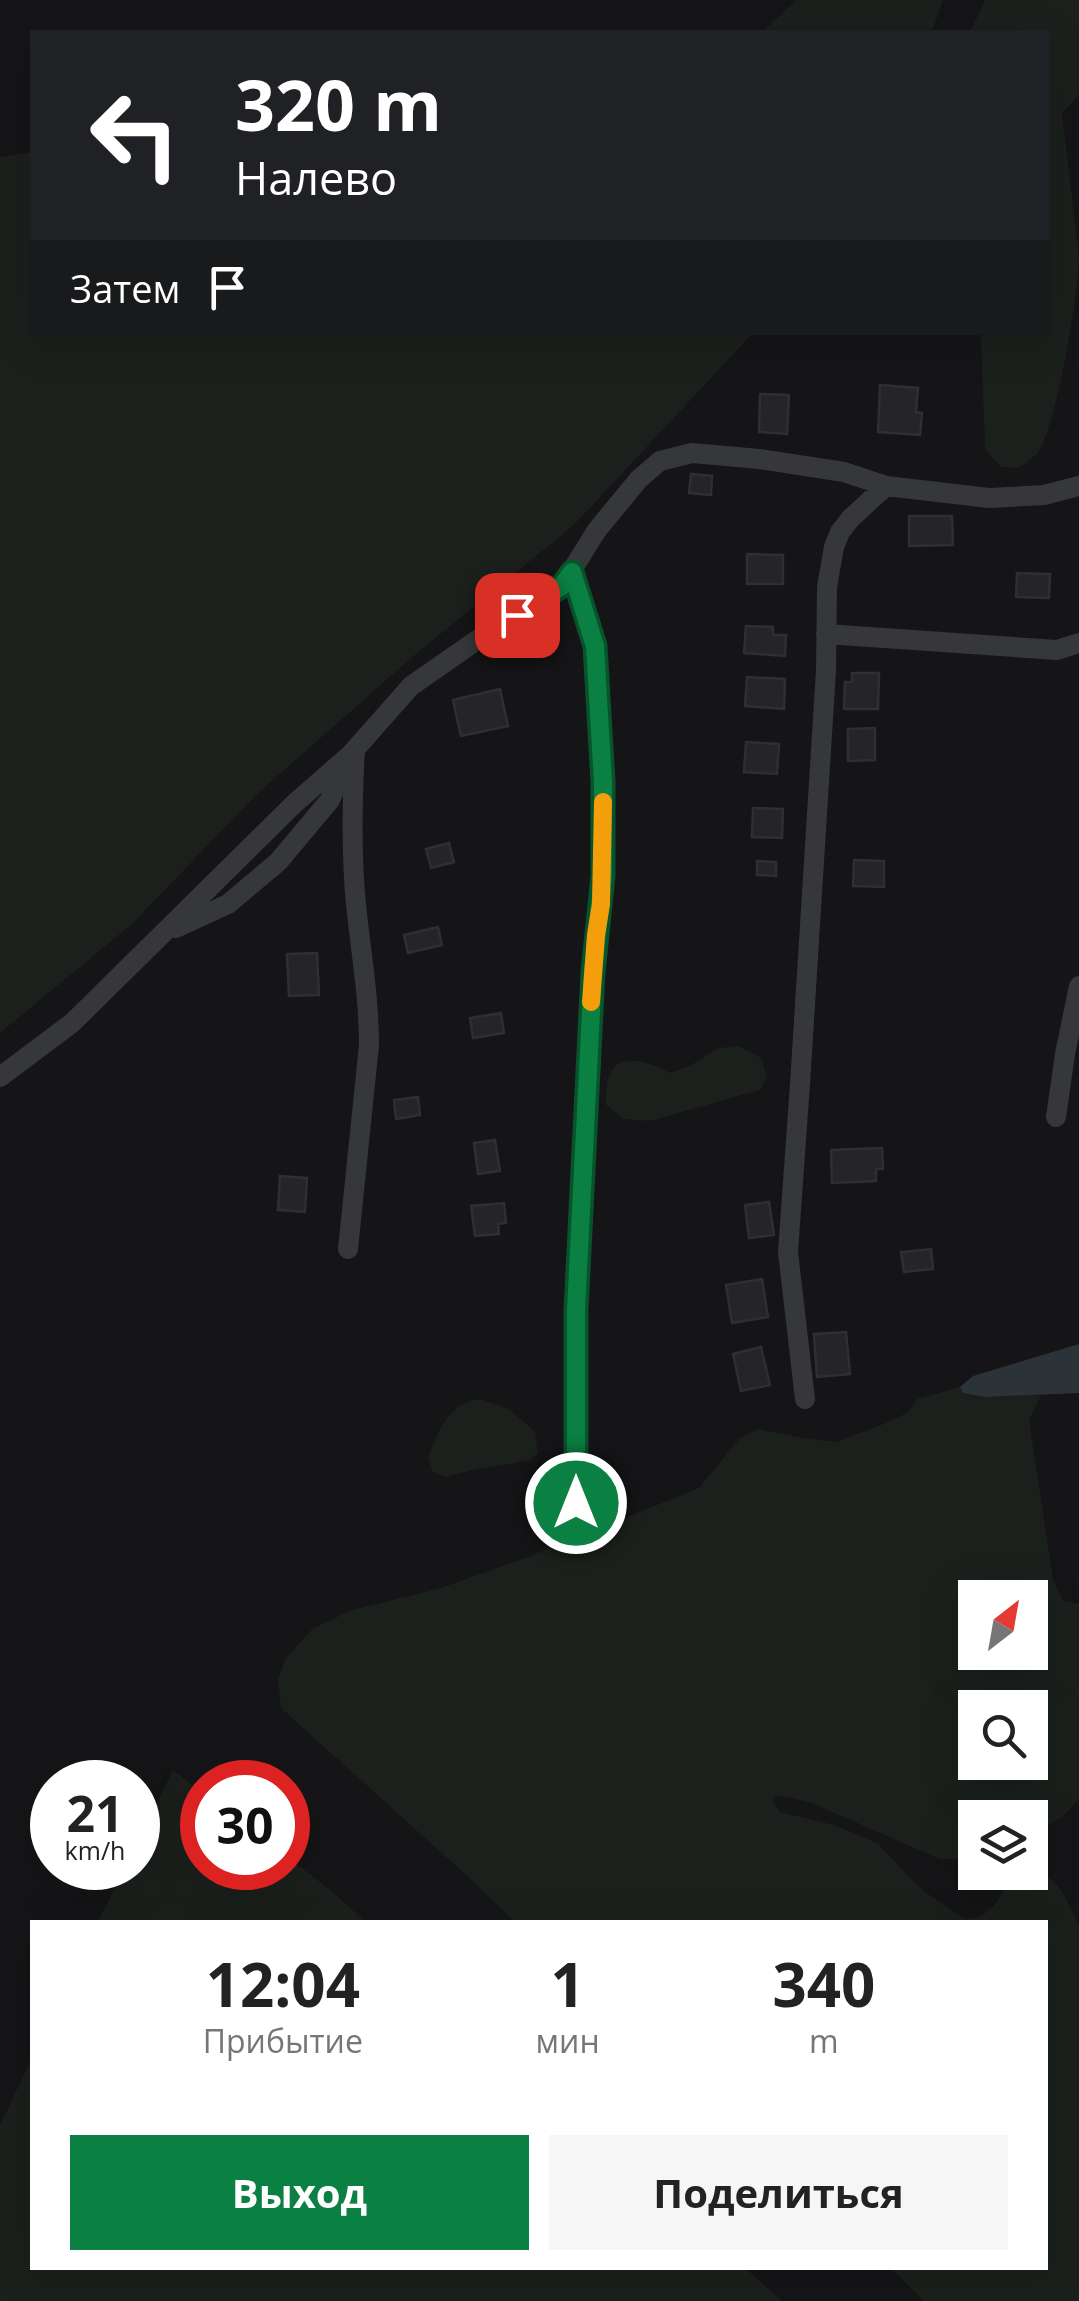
<!DOCTYPE html>
<html lang="ru">
<head>
<meta charset="utf-8">
<style>
  :root { --surface:#fff; --page:#f6f6f6; --text:#222; --muted:#767676; --accent:#0b8043 }
  body { margin:0; font-family:"Open Sans",sans-serif; background:var(--page); color:var(--text); height:100vh; display:flex; flex-direction:column; font-size:38px; white-space:nowrap }
  * { box-sizing:border-box; margin:0 }
  p { font-size:32px; color:var(--muted) }
  .icon { flex:none; width:55px; height:55px; fill:none; stroke:currentColor; stroke-width:2; stroke-linecap:round; stroke-linejoin:round }
  .map { position:relative; flex:1; overflow:hidden }
  .drawer { position:absolute; left:30px; top:1920px; width:1018px; height:350px; display:flex; flex-direction:column; background:var(--surface); border-radius:0px; box-shadow:0 10px 40px #0002 }
  .drawer>* { flex:none }
  .guide { position:absolute; left:30px; top:30px; width:1020px; height:305px; border-radius:0px; box-shadow:0 10px 40px #0002; background:#202124; color:#fff; overflow:hidden }
  .needle { width:65px; rotate:31deg }
  .controls { position:absolute; left:958px; top:1580px; display:grid; gap:20px }
  .controls a { display:grid; place-items:center; width:90px; height:90px; border-radius:0px; background:var(--surface); box-shadow:0 10px 40px #0002; font-size:50px }
  .speed { position:absolute; left:30px; top:1760px; display:flex; gap:20px; font-size:50px; font-weight:700; text-align:center }
  .speed>* { display:grid; place-content:center; width:130px; height:130px; border-radius:50%; background:var(--surface); box-shadow:0 10px 40px #0002; line-height:1 }
  .speed small { font-size:25px; font-weight:400 }
  .speed .limit { border:15px solid #d22; background:#fff; color:#111 }
  .pin { position:absolute; display:grid; place-items:center; width:85px; height:85px; color:#fff; margin:-42px; border-radius:20px; box-shadow:0 5px 15px #0006 }
  .me { position:absolute; width:110px; margin:-55px; rotate:0deg; stroke-linejoin:round; filter:drop-shadow(0 0 8px #0008) }
  .turn { display:flex; align-items:center; gap:35px; height:210px; padding:0 40px; font-size:45px }
  .turn .icon { width:130px; height:130px; stroke-width:2.5 }
  .turn b { display:block; font-size:70px; line-height:85px }
  .then { display:flex; align-items:center; height:95px; padding:0 40px; background:#0003; gap:20px; font-size:38px }
  .eta { display:flex; justify-content:space-evenly; align-items:center; height:170px; text-align:center }
  .eta b { font-size:60px; font-weight:700; line-height:70px }
  .button { display:flex; gap:20px; margin-top:auto; padding:20px 40px }
  .button a { flex:1; height:115px; border-radius:0px; background:var(--accent); color:#fff; font-size:40px; font-weight:700; line-height:115px; text-align:center }
  .button a+a { background:var(--page); color:var(--text) }
  .map>svg:first-child { display:block }
  .green { fill:#1b201c; fill-rule:evenodd }
  .water { fill:#2c3338 }
  .building { fill:#252527; stroke:#2f2f32; stroke-width:2.5 }
  .lines { fill:none; stroke-linecap:round; stroke-linejoin:round }
  .minor { stroke:#36373a; stroke-width:20 }
  .route-casing { stroke:#07532c; stroke-width:25 }
  .route { stroke:#0b8043; stroke-width:18 }
  .slow { stroke:#f59e0b; stroke-width:18 }
</style>
</head>
<body>
<div class="map">
<svg width="1079" height="2301" viewBox="0 0 1079 2301">
  <rect width="100%" height="100%" fill="#151416"/>
  <path class="green" d="M 796,0 L 943,0 L 932,32 L 762,32 Z
    M 985,0 L 1079,0 L 1079,95 L 1062,113 L 1079,257 C 1079,290 1056,431 1037,454 C 1032,459 1024,464 1018,468 L 1001,467 L 985,450 L 981,333 L 1048,332 L 1048,32 L 970,32 Z
    M 32,152 L 32,332 L 753,333 L 574,525 L 417,653 L 257,794 L 132,924 L 0,1033 L 0,157 Z
    M 739,1046 L 761,1058 L 767,1078 L 760,1090 L 650,1121 L 624,1119 L 606,1105 C 603,1053 632,1053 670,1073 L 688,1067 L 718,1048 Z
    M 960,1387 L 963,1393 L 985,1397 L 1041,1395 L 1029,1420 L 1053,1579 L 1063,1601 L 1079,1604 L 1079,1799 L 1063,1816 L 1030,1835 L 1030,1818 L 975,1818 L 975,1859 L 940,1859 L 809,1802 L 777,1795 L 772,1799 L 780,1812 L 834,1825 L 877,1843 L 921,1889 L 965,1919 C 971,1918 977,1918 982,1915 C 1003,1904 1004,1873 1030,1872 L 1030,1870 C 1059,1875 1068,1902 1079,1926 L 1079,2301 L 924,2301 L 891,2268 L 1045,2268 L 1045,1922 L 515,1922 L 466,1875 L 281,1708 L 278,1678 L 286,1658 L 312,1629 L 352,1610 L 438,1589 L 525,1558 L 699,1488 L 739,1439 L 757,1429 L 809,1439 L 837,1442 L 891,1421 L 908,1412 L 917,1399 ZM 975,1598 L 1030,1598 L 1030,1652 L 975,1652 ZM 975,1708 L 1030,1708 L 1030,1762 L 975,1762 Z
    M 480,1399 L 509,1409 L 535,1432 L 538,1453 L 531,1460 L 478,1469 L 445,1477 L 433,1472 L 428,1458 C 437,1432 449,1402 480,1399 Z
    M 173,1770 L 202,1792 L 202,1868 L 288,1868 L 288,1857 L 334,1893 L 366,1922 L 98,1922 L 125,1868 L 138,1868 L 138,1842 Z
    M 32,2058 L 32,2268 L 745,2268 L 782,2301 L 0,2301 L 0,2125 Z"/>
  <path class="water" d="M 1079,1344 L 1079,1393 L 985,1397 L 963,1393 L 960,1387 L 973,1376 Z"/>
  <path class="building" d="M 880,385 L 918,388 L 916,412 L 922,413 L 920,435 L 878,432 Z
    M 760,394 L 789,395 L 787,434 L 759,432 Z
    M 691,474 L 712,476 L 711,495 L 689,493 Z
    M 909,516 L 952,516 L 953,545 L 909,546 Z
    M 747,554 L 783,555 L 783,584 L 747,584 Z
    M 1017,573 L 1050,574 L 1049,598 L 1016,597 Z
    M 746,626 L 773,627 L 773,635 L 786,635 L 785,656 L 744,653 Z
    M 852,673 L 879,673 L 878,709 L 844,709 L 845,682 L 852,682 Z
    M 747,677 L 785,679 L 784,709 L 745,706 Z
    M 500,689 L 508,726 L 461,736 L 453,700 Z
    M 875,728 L 875,760 L 848,761 L 848,729 Z
    M 746,742 L 779,744 L 777,774 L 744,772 Z
    M 753,808 L 783,809 L 782,838 L 752,837 Z
    M 449,843 L 454,862 L 431,868 L 426,849 Z
    M 854,860 L 884,861 L 884,887 L 853,886 Z
    M 757,861 L 776,862 L 776,876 L 757,875 Z
    M 438,927 L 442,945 L 408,953 L 404,935 Z
    M 317,953 L 319,995 L 289,996 L 287,954 Z
    M 501,1013 L 504,1033 L 473,1038 L 470,1018 Z
    M 418,1097 L 420,1115 L 396,1119 L 394,1100 Z
    M 495,1140 L 500,1171 L 478,1174 L 474,1143 Z
    M 882,1148 L 883,1169 L 876,1169 L 876,1181 L 832,1183 L 831,1150 Z
    M 280,1176 L 307,1178 L 305,1212 L 278,1210 Z
    M 769,1202 L 774,1235 L 749,1238 L 745,1205 Z
    M 504,1203 L 506,1223 L 498,1224 L 499,1234 L 475,1236 L 471,1206 Z
    M 931,1249 L 933,1269 L 904,1272 L 901,1252 Z
    M 762,1279 L 768,1317 L 732,1323 L 726,1285 Z
    M 846,1332 L 850,1374 L 817,1377 L 814,1334 Z
    M 761,1347 L 770,1385 L 741,1391 L 733,1354 Z"/>
  <g class="lines">
    <path class="minor" d="M 572,572 L 595,646 L 603,782 L 603,876 L 593,973 L 576,1310 L 577,1503
      M 826,634 L 1057,650 L 1079,643
      M 176,928 L 228,904 L 278,862 L 330,800 L 347,761
      M 0,1077 L 72,1023 L 295,803 L 350,755 L 411,686 L 490,631 L 562,586 L 597,530 L 639,479 L 660,461 L 692,453 L 759,459 L 844,472 L 886,486 L 989,498 L 1044,495 L 1079,486
      M 1056,1117 L 1065,1054 L 1079,986
      M 348,1249 L 369,1045 C 369,998 361,952 356,905 C 351,853 352,801 355,749
      M 805,1399 L 788,1252 L 800,1084 L 826,671 L 827,587 L 834,547 L 840,532 L 851,518 L 886,486"/>
  </g>
  <g class="lines">
    <defs>
      <path id="route" d="M 517,615 L 562,586 L 572,572 L 595,646 L 603,782 L 603,876 L 593,972 L 576,1310 L 576,1503"/>
    </defs>
    <use href="#route" class="route-casing"/>
    <use href="#route" class="route"/>
    <path class="slow" d="M 591,1002 L 596,935 L 601,904 L 603,802"/>
  </g>
</svg>
<div class="controls">
<a><svg class="needle" viewBox="-14 -14 28 28"><path d="M0-13l5 13h-10z" fill="#e53935"/><path d="M0 13l5-13h-10z" fill="#767676"/></svg></a>
<a><svg class="icon" aria-label="search" viewBox="0 0 24 24"><circle cx="10" cy="10" r="6"/><path d="M15 15l6 6"/></svg></a>
<a><svg class="icon" aria-label="layers" viewBox="0 0 24 24"><path d="M12 4l9 5-9 5-9-5zM3 14l9 5 9-5"/></svg></a>
</div>
<div class="speed"><div>21<small>km/h</small></div><div class="limit">30</div></div>
<div class="pin" style="left:517px;top:615px;background:#d93025"><svg class="icon" aria-label="arrive" viewBox="0 0 24 24"><path d="M6 21V4h12l-3 4 3 4H6"/></svg></div>
<svg class="me" style="left:576px;top:1503px" viewBox="-20 -20 40 40"><circle r="17" fill="#0b8043" stroke="#fff" stroke-width="3"/><path d="M0-11L8 9 0 5-8 9z" fill="#fff"/></svg>
<div class="guide">
<div class="turn"><svg class="icon" aria-label="left" viewBox="0 0 24 24"><path d="M17 20v-9H6M10 6l-5 5 5 5"/></svg><div><b>320 m</b>Налево</div></div>
<div class="then">Затем<svg class="icon" aria-label="arrive" viewBox="0 0 24 24"><path d="M6 21V4h12l-3 4 3 4H6"/></svg></div>
</div>
<section class="drawer">
<div class="eta">
<div><b>12:04</b><p>Прибытие</p></div>
<div><b>1</b><p>мин</p></div>
<div><b>340</b><p>m</p></div>
</div>
<div class="button"><a>Выход</a><a>Поделиться</a></div>
</section>
</div>
</body>
</html>
